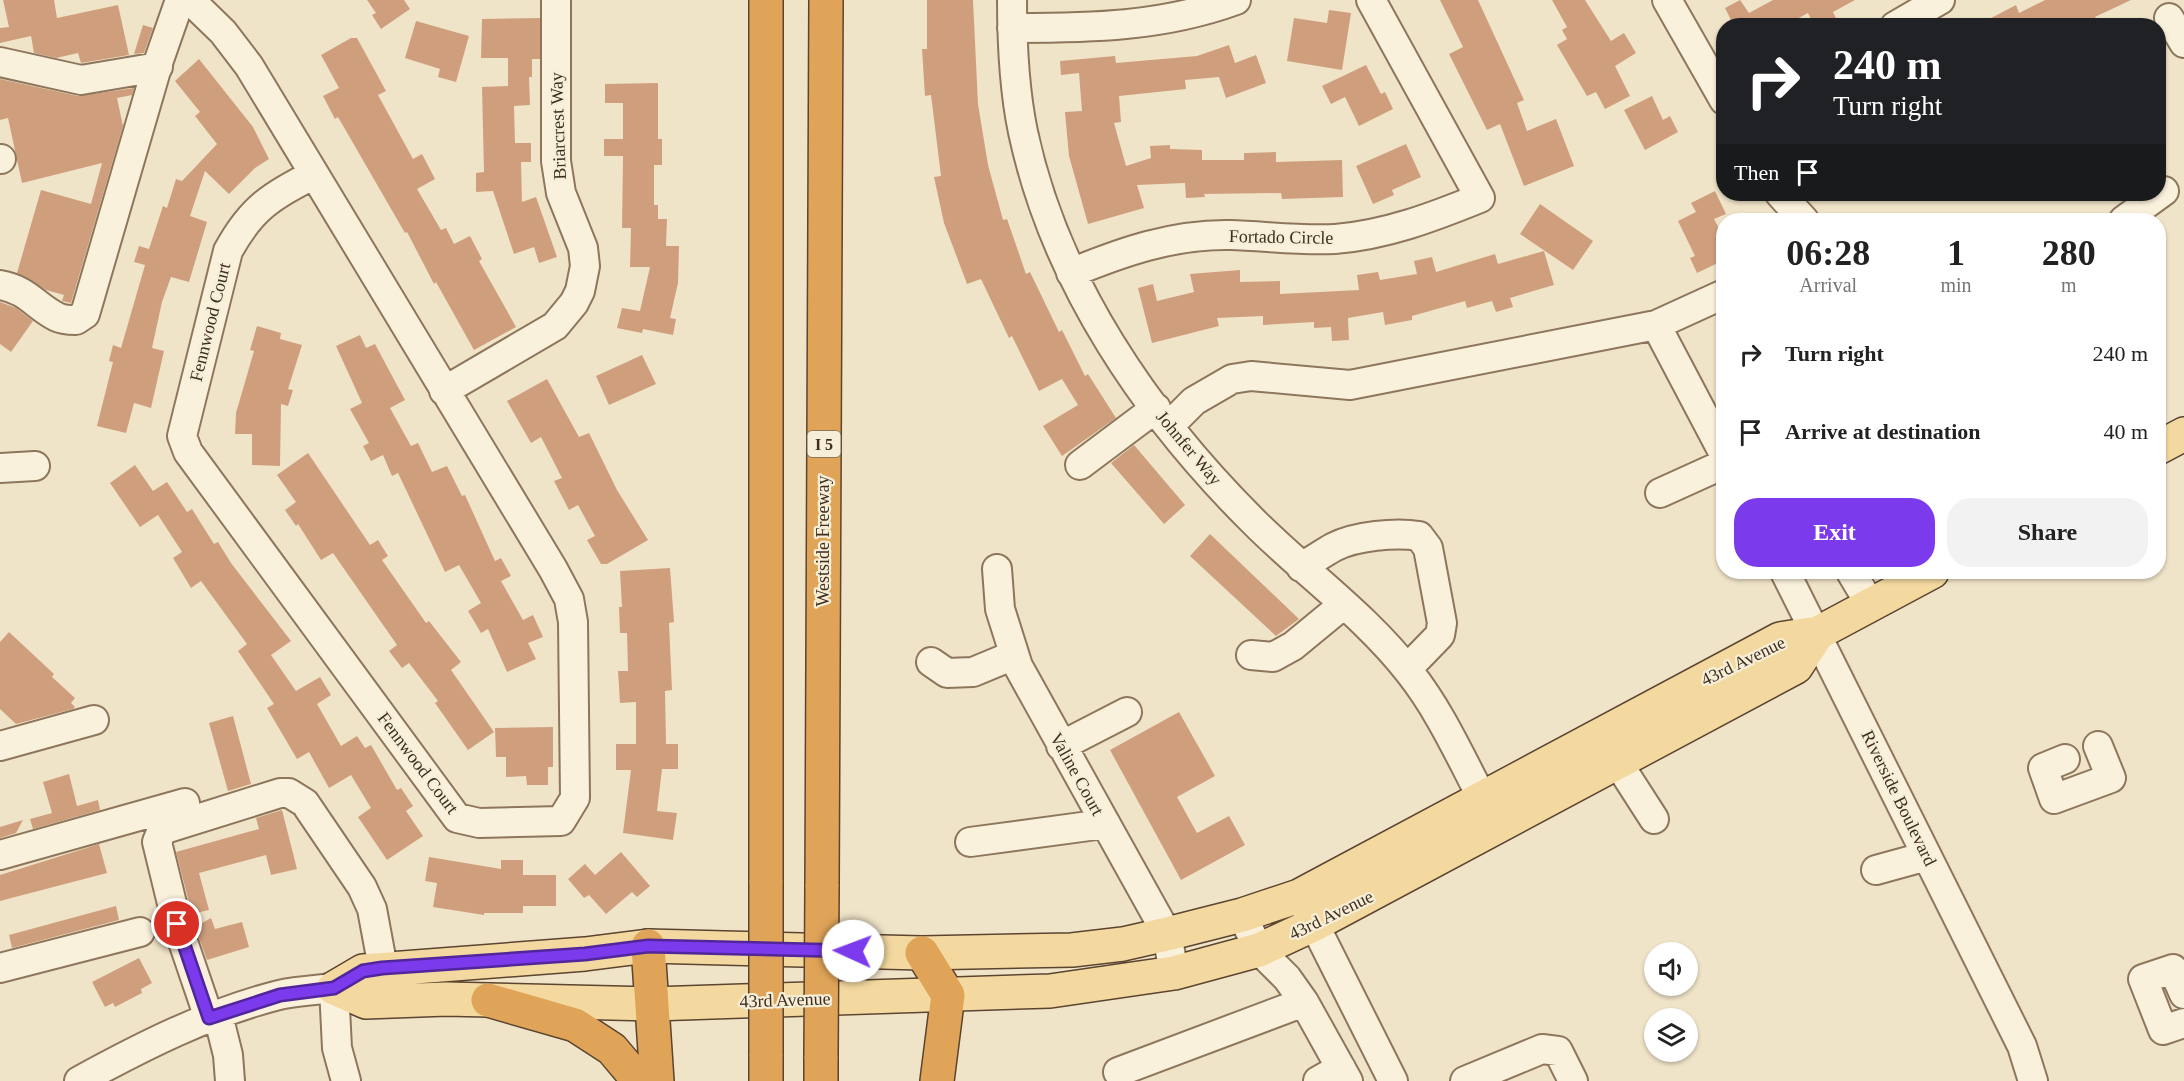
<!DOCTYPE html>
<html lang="en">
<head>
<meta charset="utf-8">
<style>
  :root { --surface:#fff; --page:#f2f2f2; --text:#222; --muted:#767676; --accent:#7c3aed }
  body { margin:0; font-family:"Times New Roman",serif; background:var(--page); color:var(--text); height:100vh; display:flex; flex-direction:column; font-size:22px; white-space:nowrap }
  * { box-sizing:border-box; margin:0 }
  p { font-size:20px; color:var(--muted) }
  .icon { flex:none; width:33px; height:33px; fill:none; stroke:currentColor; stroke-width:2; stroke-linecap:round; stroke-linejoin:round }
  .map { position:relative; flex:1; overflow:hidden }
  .side { position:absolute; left:1716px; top:213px; width:450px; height:366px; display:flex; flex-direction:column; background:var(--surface); border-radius:24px; box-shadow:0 2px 4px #0004 }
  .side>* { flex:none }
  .guide { position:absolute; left:1716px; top:18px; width:450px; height:183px; border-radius:24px; box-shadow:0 2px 4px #0004; background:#202124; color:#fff; overflow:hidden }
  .controls { position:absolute; left:1644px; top:942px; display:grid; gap:12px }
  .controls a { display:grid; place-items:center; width:54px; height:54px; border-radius:50%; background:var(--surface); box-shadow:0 2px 4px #0004; font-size:30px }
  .pin { position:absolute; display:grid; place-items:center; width:51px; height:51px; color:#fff; margin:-26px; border:3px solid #fff; border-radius:50%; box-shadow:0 2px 6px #0007 }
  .me { position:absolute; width:66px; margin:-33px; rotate:272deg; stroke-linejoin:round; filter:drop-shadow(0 0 4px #0008) }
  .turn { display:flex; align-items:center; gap:21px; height:126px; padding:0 18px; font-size:27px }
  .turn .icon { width:78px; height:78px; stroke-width:2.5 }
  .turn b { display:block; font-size:42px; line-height:51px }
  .then { display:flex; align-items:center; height:57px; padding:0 18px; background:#0003; gap:12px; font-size:22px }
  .eta { display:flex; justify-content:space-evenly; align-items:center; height:102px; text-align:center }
  .eta b { font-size:36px; font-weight:600; line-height:42px }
  .cta { display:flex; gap:12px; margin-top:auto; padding:12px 18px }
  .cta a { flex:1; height:69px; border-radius:24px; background:var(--accent); color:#fff; font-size:24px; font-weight:600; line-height:69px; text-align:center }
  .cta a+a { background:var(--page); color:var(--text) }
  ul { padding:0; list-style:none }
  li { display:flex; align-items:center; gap:18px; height:78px; padding:0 18px }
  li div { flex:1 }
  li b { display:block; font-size:22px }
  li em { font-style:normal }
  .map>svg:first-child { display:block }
  .building { fill:#cf9f7d }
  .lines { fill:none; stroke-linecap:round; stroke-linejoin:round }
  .minor-casing { stroke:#8d765c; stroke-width:32 }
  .major-casing { stroke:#5b4430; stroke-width:36 }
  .highway-casing { stroke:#5b4430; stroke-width:36 }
  .minor { stroke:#faf1dc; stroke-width:28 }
  .major { stroke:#f3d9a0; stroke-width:33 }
  .highway { stroke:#e0a458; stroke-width:33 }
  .highway-bridge-casing { stroke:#5b4430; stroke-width:36; stroke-linecap:butt }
  .highway-bridge { stroke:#e0a458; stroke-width:33 }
  .route-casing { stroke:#51269a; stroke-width:15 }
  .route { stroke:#7c3aed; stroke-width:10 }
  .labels { text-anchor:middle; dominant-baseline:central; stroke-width:4.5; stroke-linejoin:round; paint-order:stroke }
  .shield { fill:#f7eed8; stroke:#756857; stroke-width:1.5 }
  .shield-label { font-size:16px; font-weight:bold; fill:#3d2e20 }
  .street-label { font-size:18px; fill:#3d2e20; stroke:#f7eed8 }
</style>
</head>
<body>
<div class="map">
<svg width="2184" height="1081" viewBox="0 0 2184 1081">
  <rect width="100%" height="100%" fill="#f0e4c8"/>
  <path class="building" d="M 3,0 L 54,0 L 57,18 L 118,5 L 129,55 L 81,63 L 78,53 L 56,58 L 34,53 L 31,36 L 0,43 L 0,28 L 9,27 Z
    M 367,0 L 404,0 L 410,9 L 381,29 L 372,15 L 376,13 Z
    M 927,0 L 973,0 L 978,104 L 988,165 L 1003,220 L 1007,219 L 1026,274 L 1030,272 L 1059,332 L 1062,330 L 1085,376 L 1088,374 L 1116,418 L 1062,456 L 1043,426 L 1078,405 L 1062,379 L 1039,391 L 1012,336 L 1009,338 L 981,279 L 967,284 L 944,223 L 934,177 L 941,176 L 931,95 L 925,96 L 922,49 L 927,49 Z
    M 1440,0 L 1478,0 L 1524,100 L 1517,103 L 1527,131 L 1556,119 L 1574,166 L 1524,186 L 1500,124 L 1487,130 L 1449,54 L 1463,47 Z
    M 1552,0 L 1585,0 L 1611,41 L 1624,33 L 1636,53 L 1615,66 L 1630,96 L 1605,109 L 1596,92 L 1587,96 L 1557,45 L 1567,39 L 1562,30 L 1567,27 Z
    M 1740,0 L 1749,13 L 1773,0 L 1855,0 L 1833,12 L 1836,18 L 1820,26 L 1814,26 L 1808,13 L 1784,26 L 1726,26 L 1732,22 L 1725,8 Z
    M 2045,0 L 2131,0 L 2095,17 L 2097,20 L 2085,26 L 1976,26 L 2016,5 L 2019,13 Z
    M 1329,10 L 1351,13 L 1342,70 L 1287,61 L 1294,18 L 1327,23 Z
    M 540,18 L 540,59 L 532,59 L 532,77 L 529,77 L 530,105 L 514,106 L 515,143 L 531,143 L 531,162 L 521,162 L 522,202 L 536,197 L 557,257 L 539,263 L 534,247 L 514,254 L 493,191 L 476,192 L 476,173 L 484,172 L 482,87 L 508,86 L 508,58 L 481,58 L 482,19 Z
    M 416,21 L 469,36 L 456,82 L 438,77 L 440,69 L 405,58 Z
    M 143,25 L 153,28 L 144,53 L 134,54 Z
    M 351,38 L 357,38 L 386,91 L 378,95 L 413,159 L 422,154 L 435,179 L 417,189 L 441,230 L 446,228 L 454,244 L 470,236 L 482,259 L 479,261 L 516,327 L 474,350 L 436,282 L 434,284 L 407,232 L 405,233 L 338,117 L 335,119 L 323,96 L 339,88 L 321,55 Z
    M 1229,45 L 1235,63 L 1256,55 L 1266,83 L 1226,98 L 1219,77 L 1185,80 L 1186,89 L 1119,96 L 1121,122 L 1114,123 L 1126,166 L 1151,158 L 1150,146 L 1170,145 L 1170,149 L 1202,150 L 1202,160 L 1244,160 L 1244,153 L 1276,152 L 1276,162 L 1342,160 L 1343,197 L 1282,199 L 1281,193 L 1204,194 L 1205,197 L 1186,198 L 1185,183 L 1137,185 L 1144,208 L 1088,224 L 1069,156 L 1065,112 L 1082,111 L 1079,73 L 1061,75 L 1060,61 L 1115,56 L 1116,63 L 1197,56 Z
    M 199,59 L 253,127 L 269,159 L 255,168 L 229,194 L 205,171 L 190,216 L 207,222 L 189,282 L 171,277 L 162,302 L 152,348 L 164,351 L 151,408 L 134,403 L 126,433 L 97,426 L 113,362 L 109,361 L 113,345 L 121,348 L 145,265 L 134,262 L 139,246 L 149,249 L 163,206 L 167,208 L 176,179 L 182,181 L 217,144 L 195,116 L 200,112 L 175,81 Z
    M 1366,65 L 1381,94 L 1385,92 L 1393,109 L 1359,126 L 1345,97 L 1331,104 L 1322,86 Z
    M 0,79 L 78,96 L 134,88 L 132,95 L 117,98 L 123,126 L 71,303 L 62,301 L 64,295 L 46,290 L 17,273 L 41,190 L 91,204 L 102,163 L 22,183 L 8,118 L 0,120 Z
    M 658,83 L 658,139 L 662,139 L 662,165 L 654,165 L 654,205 L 658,205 L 658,219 L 667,219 L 666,246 L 679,246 L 678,283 L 670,318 L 676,319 L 673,335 L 643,329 L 642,333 L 617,328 L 622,308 L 640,311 L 650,267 L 630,267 L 631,228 L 622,228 L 623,156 L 604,156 L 604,139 L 623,139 L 623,103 L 605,103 L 605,84 Z
    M 1652,96 L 1663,120 L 1670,116 L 1678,132 L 1645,150 L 1624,110 Z
    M 1406,144 L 1421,177 L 1392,190 L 1394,195 L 1373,204 L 1356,166 Z
    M 1715,191 L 1726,214 L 1714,219 L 1724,238 L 1724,260 L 1697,273 L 1690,258 L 1695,256 L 1678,221 L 1696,212 L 1691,203 Z
    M 1540,204 L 1593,241 L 1573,270 L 1520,234 Z
    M 1544,251 L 1554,285 L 1510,298 L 1513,307 L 1496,312 L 1492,301 L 1467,308 L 1465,301 L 1412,316 L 1412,320 L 1385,325 L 1383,312 L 1348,318 L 1349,340 L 1332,341 L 1331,327 L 1314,328 L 1314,322 L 1263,325 L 1263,316 L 1217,318 L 1219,326 L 1152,343 L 1138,288 L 1153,284 L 1157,301 L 1194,292 L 1190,274 L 1240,270 L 1240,282 L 1280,281 L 1280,294 L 1359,290 L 1357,275 L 1378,272 L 1380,280 L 1417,274 L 1414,261 L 1432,257 L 1436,272 L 1495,254 L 1498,264 Z
    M 0,302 L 16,308 L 33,321 L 11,352 L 0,344 Z
    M 257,326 L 281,333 L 280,339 L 302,345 L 288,389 L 293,390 L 288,406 L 281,404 L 280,466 L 252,465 L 252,434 L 235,434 L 236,413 L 254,351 L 250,350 Z
    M 360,335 L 366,348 L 375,344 L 405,400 L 390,408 L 411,446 L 418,443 L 432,472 L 447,466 L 462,496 L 465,495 L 495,561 L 501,558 L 511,576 L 501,581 L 523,620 L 533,615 L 543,637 L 528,643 L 536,659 L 507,672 L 488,629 L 481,633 L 468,611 L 481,603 L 459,565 L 445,572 L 398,473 L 392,476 L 383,455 L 371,461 L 363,446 L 369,443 L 350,409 L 362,403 L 336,346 Z
    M 642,355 L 656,384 L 609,405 L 596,376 Z
    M 547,379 L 579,437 L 589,433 L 617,490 L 648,540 L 607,564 L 601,564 L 587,540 L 595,536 L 578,505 L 569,510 L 554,481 L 562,478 L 541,437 L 531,443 L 507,401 Z
    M 1134,445 L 1185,505 L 1164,524 L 1111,463 Z
    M 308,453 L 370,545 L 378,540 L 388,556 L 382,560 L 426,623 L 429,621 L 461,662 L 451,670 L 494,732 L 468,750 L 435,703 L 438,701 L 409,663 L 402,668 L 389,651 L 397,645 L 333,553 L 321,560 L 298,524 L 296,526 L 285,510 L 296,502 L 277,475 Z
    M 135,465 L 153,491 L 167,482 L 187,512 L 192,509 L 214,544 L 218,542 L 231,563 L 291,641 L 271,655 L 296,691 L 320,677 L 331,695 L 317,704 L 341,746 L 357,736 L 365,748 L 371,745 L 397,790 L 401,788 L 413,806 L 406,811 L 423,836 L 387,860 L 358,817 L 371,808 L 351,775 L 329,788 L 309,752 L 297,759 L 267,708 L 274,704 L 238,651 L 247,644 L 201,581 L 191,588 L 173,558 L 182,552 L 158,515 L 140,527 L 110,483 Z
    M 1210,534 L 1299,619 L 1276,636 L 1190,556 Z
    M 670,568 L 674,622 L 669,623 L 672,690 L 665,691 L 666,744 L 678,744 L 678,769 L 662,769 L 657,811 L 677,813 L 673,840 L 623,833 L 631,770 L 616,770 L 616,744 L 636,744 L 636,702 L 620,703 L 618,671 L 628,671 L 627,633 L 620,633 L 619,607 L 622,607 L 620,571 Z
    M 9,632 L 54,674 L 52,677 L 75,698 L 71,703 L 75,707 L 73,709 L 16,724 L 0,709 L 0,642 Z
    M 1179,712 L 1215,776 L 1177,797 L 1197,833 L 1229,816 L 1245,845 L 1181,880 L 1110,750 Z
    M 233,716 L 251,784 L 228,791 L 209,723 Z
    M 553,727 L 553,767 L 548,767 L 548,785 L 527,785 L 526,776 L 506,777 L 506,757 L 496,757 L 495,728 Z
    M 69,774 L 77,806 L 98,800 L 100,810 L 33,829 L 30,819 L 52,813 L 43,782 Z
    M 282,810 L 297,869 L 271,875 L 266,855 L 199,873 L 209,910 L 192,914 L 176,852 L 259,829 L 256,818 Z
    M 23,820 L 16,833 L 0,838 L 0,827 Z
    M 99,844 L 107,873 L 0,901 L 0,875 Z
    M 621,852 L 650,886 L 637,897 L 632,892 L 606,914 L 589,895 L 584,898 L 568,879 L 585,864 L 595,875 Z
    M 429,857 L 501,869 L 501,860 L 523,860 L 523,875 L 556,875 L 556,906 L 523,906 L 523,913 L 484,913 L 484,915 L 433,907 L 437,883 L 425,881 Z
    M 116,906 L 119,920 L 12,948 L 9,935 Z
    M 211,918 L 215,929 L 242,922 L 249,947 L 207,960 L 195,927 Z
    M 139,958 L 152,983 L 141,989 L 142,993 L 115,1007 L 113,1003 L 105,1007 L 92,982 Z"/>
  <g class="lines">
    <defs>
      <path id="minor" d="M 190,0 L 223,32 L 249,66 L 553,569 L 569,599 L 573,622 L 575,798 L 561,821 L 479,823 L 457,818 L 188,452 L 182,436 L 228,251 C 252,207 271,197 314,174
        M 1012,0 C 1012,44 1014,89 1023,132 C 1055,282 1147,416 1255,523 C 1306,574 1366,616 1410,673 C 1444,716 1466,770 1493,818
        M 1667,0 L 1724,100
        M 2169,18 L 2184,43
        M 1895,26 L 1940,0
        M 1012,28 C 1090,28 1162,27 1236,0
        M 0,62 L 81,80 L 158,67
        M 0,159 L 1,159
        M 1780,194 L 1804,220
        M 2124,220 L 2164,191
        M 1071,273 C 1122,252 1173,234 1230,235 C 1265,236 1300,241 1335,239 C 1386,235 1433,217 1480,198 L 1371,0
        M 0,285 C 28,290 35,306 57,317 C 63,320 70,320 76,320 L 85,314 L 159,60 L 180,0
        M 1656,325 L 1724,294
        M 444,391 L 555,326 L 574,303 L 580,291 L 585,266 L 583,248 L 561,193 L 556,161 L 556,0
        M 1169,426 L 1194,401 L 1232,379 L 1251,376 L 1350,385 L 1656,325 L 1724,454
        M 1080,465 L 1156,408
        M 0,468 L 35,466
        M 1660,493 L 1724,464
        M 1301,567 C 1312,561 1323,553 1334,547 C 1355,536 1396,532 1419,536 L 1428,548 L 1442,623 L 1440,635 L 1407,669
        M 997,569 L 1000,609 L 1018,666 L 1167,934 L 1174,973
        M 1785,572 L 2022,1046 L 2033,1081
        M 1851,572 L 1870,604
        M 1251,655 L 1273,657 L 1293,646 L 1344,604
        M 931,662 L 947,673 L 973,672 L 1014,655
        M 0,746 L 94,720
        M 1061,746 L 1127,712
        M 2065,759 L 2043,768 L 2054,799 L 2111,778 L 2098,746
        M 1618,763 L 1654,819
        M 970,842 L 1104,824
        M 0,855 L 185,803
        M 1876,870 L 1927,856
        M 1305,906 L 1393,1081
        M 1242,915 L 1259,950 L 1287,978 L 1304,1002 L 1348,1081
        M 0,968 L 140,932
        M 2184,994 L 2173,969 L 2143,979 L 2163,1030 L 2184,1023
        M 218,1015 L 228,1055 L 230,1081
        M 209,1018 L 177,924 L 157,842 L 162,830 L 280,793 L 289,793 L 305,803 L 362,887 L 372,909 L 383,968
        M 1118,1072 L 1304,1002
        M 79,1081 C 143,1046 208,1013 279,995 C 296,991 316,990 334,988 L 337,1048 L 346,1081
        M 1318,1081 L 1341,1068
        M 1465,1081 L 1542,1049 L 1558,1051 L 1573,1081"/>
      <path id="major" d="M 2158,448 L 2184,434
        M 334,988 L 363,971 L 585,954 L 648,946 L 922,953 L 1072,950 L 1123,944 L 1167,934 L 1242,915 L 1299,896 L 1780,639 L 1818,633 L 1932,572
        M 334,988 L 366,1002 L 446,999 L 653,1004 L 1050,991 L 1174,973 L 1259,950 L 1315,924 L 1796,667 L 1818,633"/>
      <path id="highway" d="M 766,0 L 766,883
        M 822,887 L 826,0
        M 648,946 L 657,1081
        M 922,953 L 948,995 L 937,1081
        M 488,1000 L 575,1025 L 612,1049 L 639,1081
        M 766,1081 L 766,1054
        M 821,1081 L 821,1056"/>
    </defs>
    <use href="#minor" class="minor-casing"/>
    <use href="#major" class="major-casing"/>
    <use href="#highway" class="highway-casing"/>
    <use href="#minor" class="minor"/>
    <use href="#major" class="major"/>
    <use href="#highway" class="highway"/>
    <defs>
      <path id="highway-bridge" d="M 766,1054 L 766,883
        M 821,1056 L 822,887"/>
    </defs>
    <use href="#highway-bridge" class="highway-bridge-casing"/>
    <use href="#highway-bridge" class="highway-bridge"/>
  </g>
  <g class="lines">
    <defs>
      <path id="route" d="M 177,924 L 209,1018 L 280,995 L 334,988 L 363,971 L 382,968 L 585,954 L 648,946 L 853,951"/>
    </defs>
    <use href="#route" class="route-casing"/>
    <use href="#route" class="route"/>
  </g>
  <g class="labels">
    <rect class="shield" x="807.5" y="431" width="33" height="26" rx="4.5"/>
    <g class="shield-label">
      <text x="824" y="444">I 5</text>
    </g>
    <g class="street-label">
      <text transform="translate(558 126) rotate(-92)">Briarcrest Way</text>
      <text transform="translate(1281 237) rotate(1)">Fortado Circle</text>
      <text transform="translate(210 322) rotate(-76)">Fennwood Court</text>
      <text transform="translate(1189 448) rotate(50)">Johnfer Way</text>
      <text transform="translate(823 541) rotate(-90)">Westside Freeway</text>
      <text transform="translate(1743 661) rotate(-26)">43rd Avenue</text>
      <text transform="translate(418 763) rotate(53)">Fennwood Court</text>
      <text transform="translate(1077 774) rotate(61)">Valine Court</text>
      <text transform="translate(1899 798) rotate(64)">Riverside Boulevard</text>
      <text transform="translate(1331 915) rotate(-26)">43rd Avenue</text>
      <text transform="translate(785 1000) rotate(-2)">43rd Avenue</text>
    </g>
  </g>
</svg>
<div class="controls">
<a><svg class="icon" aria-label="sound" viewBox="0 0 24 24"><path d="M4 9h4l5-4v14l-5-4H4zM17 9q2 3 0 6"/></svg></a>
<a><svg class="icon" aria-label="layers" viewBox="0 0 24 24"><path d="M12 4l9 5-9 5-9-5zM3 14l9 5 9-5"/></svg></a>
</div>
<div class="pin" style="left:177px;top:924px;background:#d93025"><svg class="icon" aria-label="arrive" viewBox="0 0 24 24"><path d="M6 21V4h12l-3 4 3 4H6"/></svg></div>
<svg class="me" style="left:853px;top:951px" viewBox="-20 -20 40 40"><circle r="19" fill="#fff"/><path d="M0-13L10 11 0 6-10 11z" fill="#7c3aed"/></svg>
<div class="guide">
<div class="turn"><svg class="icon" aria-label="right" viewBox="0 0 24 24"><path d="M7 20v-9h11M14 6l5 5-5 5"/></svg><div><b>240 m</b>Turn right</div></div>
<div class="then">Then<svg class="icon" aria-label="arrive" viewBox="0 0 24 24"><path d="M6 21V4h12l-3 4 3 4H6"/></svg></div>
</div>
<section class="side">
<div class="eta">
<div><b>06:28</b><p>Arrival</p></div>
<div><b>1</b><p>min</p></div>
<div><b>280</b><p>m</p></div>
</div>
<ul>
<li><svg class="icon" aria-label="right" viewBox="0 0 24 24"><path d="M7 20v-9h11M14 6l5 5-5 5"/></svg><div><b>Turn right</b></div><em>240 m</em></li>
<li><svg class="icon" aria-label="arrive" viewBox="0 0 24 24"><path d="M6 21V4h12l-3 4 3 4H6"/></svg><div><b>Arrive at destination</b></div><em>40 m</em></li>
</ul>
<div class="cta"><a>Exit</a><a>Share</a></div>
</section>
</div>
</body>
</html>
